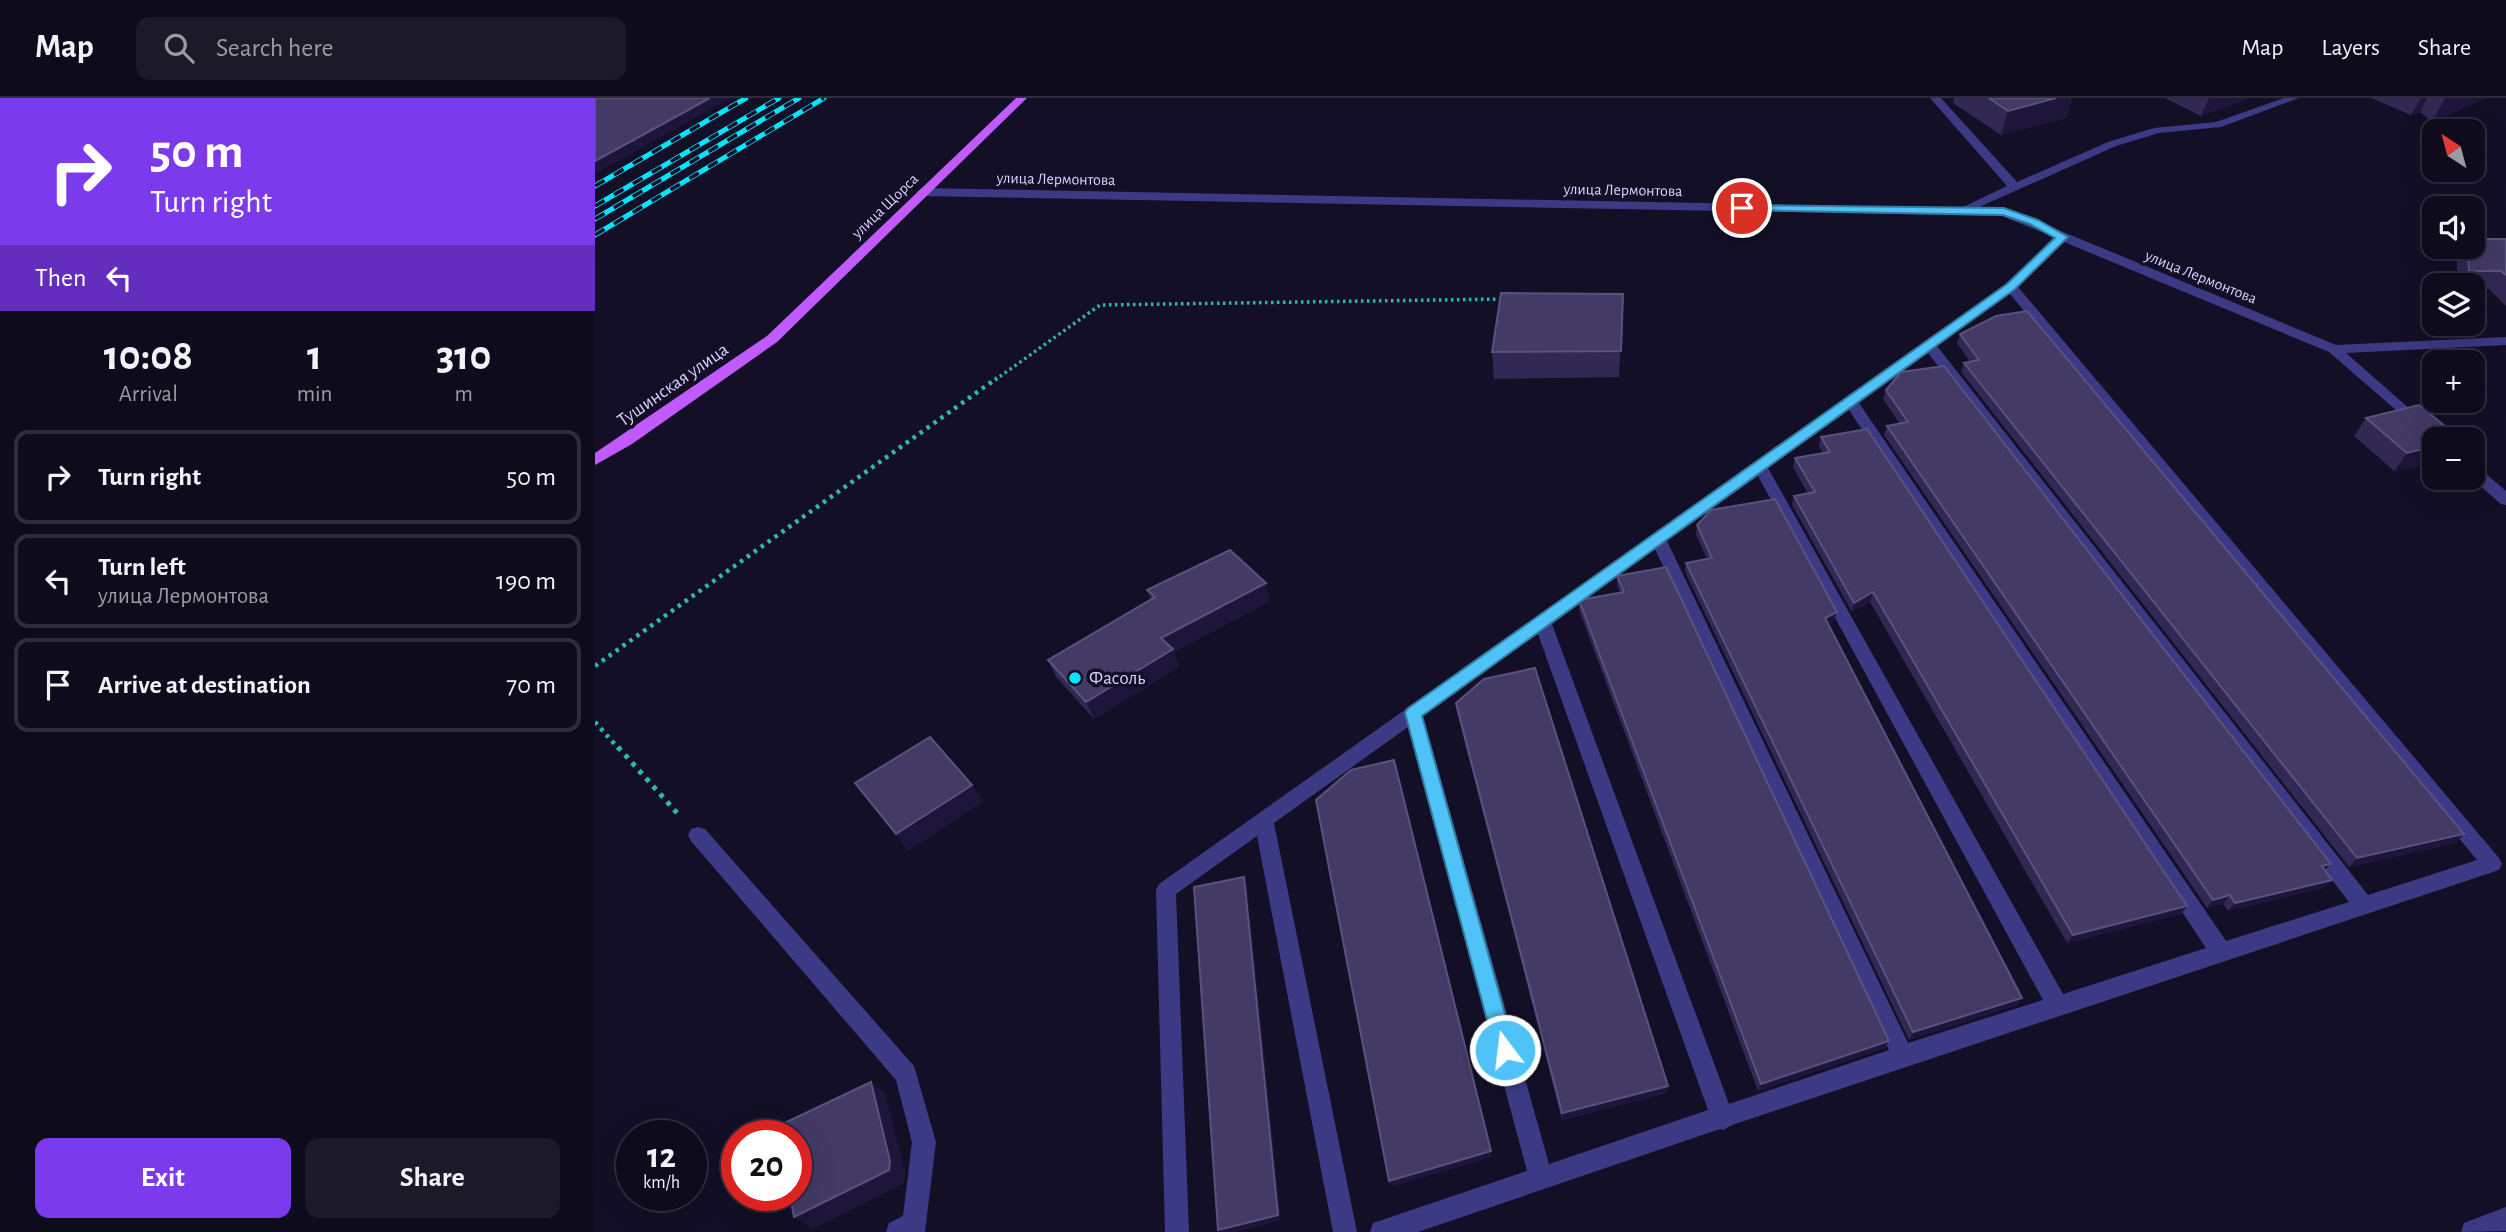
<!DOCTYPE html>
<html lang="en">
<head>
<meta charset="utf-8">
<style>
  :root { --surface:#0e0b1c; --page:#1c1929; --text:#f1f3f6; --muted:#9b9ba3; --line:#2e2b3b; --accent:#7c3aed }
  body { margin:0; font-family:"Alegreya Sans",sans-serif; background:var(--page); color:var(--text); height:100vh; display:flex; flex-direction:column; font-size:26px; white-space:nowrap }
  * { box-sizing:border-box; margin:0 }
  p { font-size:23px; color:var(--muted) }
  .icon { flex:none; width:38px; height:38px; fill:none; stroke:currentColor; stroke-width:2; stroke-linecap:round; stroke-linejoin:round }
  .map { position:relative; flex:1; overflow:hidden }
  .sheet { display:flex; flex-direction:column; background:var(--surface); width:595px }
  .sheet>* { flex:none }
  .banner { background:#7c3aed; color:#fff; overflow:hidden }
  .needle { width:46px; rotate:324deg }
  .tools { position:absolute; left:1827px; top:21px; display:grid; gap:14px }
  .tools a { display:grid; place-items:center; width:63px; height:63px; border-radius:14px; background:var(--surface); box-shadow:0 7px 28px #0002,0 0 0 2px var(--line); font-size:35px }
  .speed { position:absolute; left:21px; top:1022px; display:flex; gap:14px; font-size:35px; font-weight:700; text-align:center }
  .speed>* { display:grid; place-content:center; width:91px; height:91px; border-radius:50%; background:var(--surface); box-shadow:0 7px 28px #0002,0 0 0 2px var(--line); line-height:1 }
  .speed small { font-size:18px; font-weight:400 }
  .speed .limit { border:10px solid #d22; background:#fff; color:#111 }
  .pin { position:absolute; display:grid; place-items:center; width:60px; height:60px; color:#fff; margin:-30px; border:4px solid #fff; border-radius:50%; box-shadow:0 2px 7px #0007 }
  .me { position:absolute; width:77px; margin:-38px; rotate:345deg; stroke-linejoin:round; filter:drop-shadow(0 0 5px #0008) }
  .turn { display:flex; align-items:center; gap:24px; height:147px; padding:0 35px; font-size:32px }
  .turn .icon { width:91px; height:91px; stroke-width:2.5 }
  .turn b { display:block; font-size:49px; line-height:60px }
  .then { display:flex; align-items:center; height:66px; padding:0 35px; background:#0003; gap:14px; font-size:26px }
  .eta { display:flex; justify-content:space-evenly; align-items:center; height:119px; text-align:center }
  .eta b { font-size:42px; font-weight:700; line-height:49px }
  .button { display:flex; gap:14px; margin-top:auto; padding:14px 35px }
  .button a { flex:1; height:80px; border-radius:14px; background:var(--accent); color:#fff; font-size:28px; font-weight:700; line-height:80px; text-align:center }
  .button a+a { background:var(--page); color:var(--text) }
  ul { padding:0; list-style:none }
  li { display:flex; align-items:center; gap:21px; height:94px; margin:0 14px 10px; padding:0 21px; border:4px solid var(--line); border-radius:14px }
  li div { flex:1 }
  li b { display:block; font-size:26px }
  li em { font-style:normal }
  header { display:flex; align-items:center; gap:42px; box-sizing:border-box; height:98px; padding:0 35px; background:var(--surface); border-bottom:2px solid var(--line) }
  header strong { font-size:33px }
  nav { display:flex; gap:38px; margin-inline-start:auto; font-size:24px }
  .search { width:490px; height:63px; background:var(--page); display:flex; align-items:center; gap:18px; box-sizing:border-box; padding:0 24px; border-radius:14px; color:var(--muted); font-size:26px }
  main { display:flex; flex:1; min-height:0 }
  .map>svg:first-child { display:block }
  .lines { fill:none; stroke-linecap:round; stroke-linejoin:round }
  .path-far2 { stroke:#2fb8b0; stroke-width:3.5; stroke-dasharray:2.5 3.5; stroke-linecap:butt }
  .path-far1 { stroke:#2fb8b0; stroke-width:4.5; stroke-dasharray:3.5 5; stroke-linecap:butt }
  .path { stroke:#2fb8b0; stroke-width:5; stroke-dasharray:4.5 6; stroke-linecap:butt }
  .minor { fill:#3d3a85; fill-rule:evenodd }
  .major { fill:#c25bff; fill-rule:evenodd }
  .rail-casing { stroke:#00e5ff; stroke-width:5 }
  .rail { stroke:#130f26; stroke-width:3.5; stroke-dasharray:11; stroke-linecap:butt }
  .wall { fill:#312854 }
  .shaded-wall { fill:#1d163a }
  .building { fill:#433a66; stroke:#5a527e; stroke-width:2 }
  .route { fill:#4fc3f7; stroke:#337fa1; stroke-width:2 }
  .poi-dot { fill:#00e5ff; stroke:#130f26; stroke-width:2.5 }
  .labels { text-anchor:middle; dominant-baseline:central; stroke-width:7; stroke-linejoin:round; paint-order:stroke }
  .far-street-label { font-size:16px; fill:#d9d4ff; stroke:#130f26 }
  .street-label { font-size:19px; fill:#d9d4ff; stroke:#130f26 }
  .poi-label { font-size:19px; fill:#d9d4ff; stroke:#130f26; text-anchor:start }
</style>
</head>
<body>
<header>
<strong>Map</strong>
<div class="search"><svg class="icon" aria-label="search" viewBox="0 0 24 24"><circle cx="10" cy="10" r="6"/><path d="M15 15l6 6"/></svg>Search here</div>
<nav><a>Map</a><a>Layers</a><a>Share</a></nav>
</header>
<main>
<section class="sheet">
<div class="banner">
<div class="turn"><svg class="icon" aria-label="right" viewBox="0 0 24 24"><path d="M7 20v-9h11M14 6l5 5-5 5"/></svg><div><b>50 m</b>Turn right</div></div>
<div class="then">Then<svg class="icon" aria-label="left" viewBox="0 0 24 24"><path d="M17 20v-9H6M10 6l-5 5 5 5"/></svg></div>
</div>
<div class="eta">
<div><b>10:08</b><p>Arrival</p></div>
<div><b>1</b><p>min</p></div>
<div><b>310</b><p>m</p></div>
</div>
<ul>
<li><svg class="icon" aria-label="right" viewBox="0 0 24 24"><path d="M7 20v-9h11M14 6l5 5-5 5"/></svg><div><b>Turn right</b></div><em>50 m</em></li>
<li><svg class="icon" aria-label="left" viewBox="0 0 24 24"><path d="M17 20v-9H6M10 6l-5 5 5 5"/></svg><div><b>Turn left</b><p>улица Лермонтова</p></div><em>190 m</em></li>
<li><svg class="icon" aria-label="arrive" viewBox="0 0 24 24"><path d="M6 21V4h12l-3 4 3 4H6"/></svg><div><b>Arrive at destination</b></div><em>70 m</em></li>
</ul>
<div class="button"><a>Exit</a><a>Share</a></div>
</section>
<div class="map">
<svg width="1911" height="1134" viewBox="0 0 1911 1134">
  <rect width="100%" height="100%" fill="#130f26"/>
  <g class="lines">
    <path class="path-far2" d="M 400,282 L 505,207 L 909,201"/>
    <path class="path-far1" d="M 0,568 L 402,280
      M 0,624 L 24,651"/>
    <path class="path" d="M 23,649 L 83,716"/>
    <path class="minor" d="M 1335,0 L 1346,0 L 1422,84 L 1513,44 L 1559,30 L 1621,24 L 1689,0 L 1704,0 L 1626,29 L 1564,35 L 1521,48 L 1382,110 L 1413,111 L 1741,247 L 1911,239 L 1911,247 L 1751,255 L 1849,341 L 1839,341 L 1839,345 L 1734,254 L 1469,144 L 1423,189 L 1904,760 L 1907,766 L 1904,772 L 1137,1027 L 1128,1032 L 1125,1031 L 823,1134 L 775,1134 L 778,1125 L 787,1122 L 932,1073 L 813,629 L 679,725 L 762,1134 L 738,1134 L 662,738 L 581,796 L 594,1134 L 570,1134 L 561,792 L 564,786 L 1411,186 L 1459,139 L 1407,118 L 327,98 L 321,94 L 327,90 L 1366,110 L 1412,88 ZM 1415,196 L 1882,762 L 1773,797 L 1342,248 ZM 1333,255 L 1754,804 L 1631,843 L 1264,305 ZM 1254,312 L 1611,850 L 1468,896 L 1173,370 ZM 1163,378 L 1448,902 L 1313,945 L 1072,443 ZM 1060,451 L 1294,952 L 1134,1006 L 957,526 ZM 943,536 L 1113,1012 L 954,1066 L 828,618 Z
      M 1878,368 L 1883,369 L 1911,393 L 1911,407 L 1906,406 L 1876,380 Z
      M 103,729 L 110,731 L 319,968 L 341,1044 L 330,1134 L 291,1134 L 294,1125 L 308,1118 L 317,1044 L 301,982 L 96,743 L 93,737 L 96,731 Z
      M 1911,1109 L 1911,1133 L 1866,1134 L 1869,1125 Z"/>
    <path class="major" d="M 421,0 L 432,0 L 182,244 L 37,346 L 0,367 L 0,355 L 172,238 Z"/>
    <defs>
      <path id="rail" d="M 0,88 L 151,0
        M 0,108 L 184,0
        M 0,121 L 204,0
        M 0,137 L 229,0"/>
    </defs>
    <use href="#rail" class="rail-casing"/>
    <use href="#rail" class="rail"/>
  </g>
  <path class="wall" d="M 1359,0 L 1477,0 L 1471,20 L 1406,37 L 1358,5 Z
    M 1570,0 L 1655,0 L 1606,18 Z
    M 1776,0 L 1891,0 L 1837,24 L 1825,14 L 1816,17 Z
    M 1911,141 L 1911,208 L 1894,191 L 1878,191 L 1878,187 L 1862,187 L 1862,159 L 1868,149 L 1878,149 Z
    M 1028,196 L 1024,279 L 899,281 L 897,254 Z
    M 1365,236 L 1869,736 L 1860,745 L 1754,769 L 1366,274 L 1369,265 L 1375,264 L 1362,245 Z
    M 1291,292 L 1730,772 L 1737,782 L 1729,790 L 1633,813 L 1628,806 L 1612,810 L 1289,337 L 1292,328 L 1305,326 L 1288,301 Z
    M 1771,320 L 1839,341 L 1839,364 L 1799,373 L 1759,338 Z
    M 1226,339 L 1592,808 L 1586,816 L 1472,845 L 1275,504 L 1257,514 L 1197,407 L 1199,398 L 1213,396 L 1198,369 L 1200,360 L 1228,355 L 1224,348 Z
    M 1102,427 L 1239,523 L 1234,526 L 1422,907 L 1314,942 L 1090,474 L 1091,465 L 1112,461 L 1101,437 Z
    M 1022,478 L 1294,943 L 1290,950 L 1163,993 L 984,512 L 984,502 L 1025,495 L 1022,487 Z
    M 671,485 L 675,503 L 579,554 L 584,569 L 499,621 L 462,580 L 453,562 L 556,502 L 552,492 Z
    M 861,605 L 1072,995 L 967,1022 L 862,614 Z"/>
  <path class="shaded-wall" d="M 115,0 L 136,0 L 0,76 L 0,63 Z
    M 1461,0 L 1477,0 L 1471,20 L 1406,37 L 1413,13 Z
    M 1614,0 L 1655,0 L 1606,18 Z
    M 1826,0 L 1832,0 L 1825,14 L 1816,17 Z
    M 1850,0 L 1891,0 L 1837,24 Z
    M 1839,348 L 1839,364 L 1799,373 L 1812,355 Z
    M 671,485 L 675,503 L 579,554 L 584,569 L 499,621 L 491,604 L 566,540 Z
    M 1278,494 L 1275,504 L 1257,514 L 1259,505 Z
    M 1242,514 L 1239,523 L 1228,529 L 1230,520 Z
    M 377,687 L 388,704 L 313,753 L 301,736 Z
    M 1869,736 L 1860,745 L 1754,769 L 1762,760 Z
    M 1736,766 L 1728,774 L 1727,768 Z
    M 649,779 L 652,787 L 686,1122 L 641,1134 L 625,1134 L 623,1132 Z
    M 1737,782 L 1729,790 L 1633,813 L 1640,805 Z
    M 1635,797 L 1628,806 L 1612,810 L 1618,802 Z
    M 1592,808 L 1586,816 L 1472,845 L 1478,837 Z
    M 1427,900 L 1422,907 L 1314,942 L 1318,934 Z
    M 1294,943 L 1290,950 L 1163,993 L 1166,986 Z
    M 276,984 L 291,997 L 311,1076 L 309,1085 L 217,1131 L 199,1119 Z
    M 1073,988 L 1072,995 L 967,1022 L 967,1015 Z
    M 896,1053 L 897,1059 L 796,1089 L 794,1083 Z"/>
  <path class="building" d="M 0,0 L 115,0 L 0,63 Z
    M 1394,0 L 1461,0 L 1413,13 Z
    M 1878,141 L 1911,141 L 1911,177 L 1906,173 L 1874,173 L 1873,149 L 1878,149 Z
    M 906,195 L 1028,196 L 1026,253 L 897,254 Z
    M 1432,213 L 1869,736 L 1762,760 L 1369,265 L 1384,262 L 1365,236 L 1401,218 Z
    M 1349,268 L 1736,766 L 1727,768 L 1737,782 L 1640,805 L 1635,797 L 1618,802 L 1292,328 L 1313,324 L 1291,292 L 1306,274 Z
    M 1824,307 L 1866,341 L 1839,341 L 1839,348 L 1812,355 L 1771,320 Z
    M 1272,331 L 1592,808 L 1478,837 L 1278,494 L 1259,505 L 1199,398 L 1220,394 L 1200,360 L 1235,354 L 1226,339 Z
    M 1180,401 L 1242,514 L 1230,520 L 1427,900 L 1318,934 L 1091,465 L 1117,460 L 1102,427 L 1116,412 Z
    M 635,452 L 671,485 L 566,540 L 578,551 L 491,604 L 453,562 L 560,499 L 552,492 Z
    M 1071,469 L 1294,943 L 1166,986 L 984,502 L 1029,494 L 1022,478 Z
    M 940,570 L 1073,988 L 967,1015 L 861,605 L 889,581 Z
    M 335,639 L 377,687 L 301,736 L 260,685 Z
    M 799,662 L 896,1053 L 794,1083 L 721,702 L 756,672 Z
    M 649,779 L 683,1117 L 623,1132 L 599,789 Z
    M 276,984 L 295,1063 L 294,1072 L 199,1119 L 195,1097 L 201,1097 L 201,1038 L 185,1038 L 183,1028 Z"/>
  <path class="route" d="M 1147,107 L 1409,110 L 1443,122 L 1473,139 L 1420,191 L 827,618 L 920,952 L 917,959 L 910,962 L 903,959 L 900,952 L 810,615 L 812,611 L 1412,186 L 1460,140 L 1435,126 L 1408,117 L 1143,112 L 1143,108 Z"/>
  <circle class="poi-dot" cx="480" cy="580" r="7"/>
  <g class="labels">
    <g class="far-street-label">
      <text transform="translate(461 81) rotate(1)">улица Лермонтова</text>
      <text transform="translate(1028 92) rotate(1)">улица Лермонтова</text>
      <text transform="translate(290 108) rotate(-44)">улица Щорса</text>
      <text transform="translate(1606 179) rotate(22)">улица Лермонтова</text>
    </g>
    <g class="street-label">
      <text transform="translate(78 287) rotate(-35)">Тушинская улица</text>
    </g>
    <g class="poi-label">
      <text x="494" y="580">Фасоль</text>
    </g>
  </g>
</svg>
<div class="tools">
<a><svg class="needle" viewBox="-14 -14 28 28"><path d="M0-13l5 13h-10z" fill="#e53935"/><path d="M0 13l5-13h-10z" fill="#9b9ba3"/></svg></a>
<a><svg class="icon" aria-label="sound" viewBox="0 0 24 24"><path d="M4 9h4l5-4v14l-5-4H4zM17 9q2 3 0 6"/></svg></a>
<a><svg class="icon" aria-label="layers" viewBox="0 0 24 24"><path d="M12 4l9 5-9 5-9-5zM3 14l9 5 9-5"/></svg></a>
<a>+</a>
<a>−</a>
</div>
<div class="speed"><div>12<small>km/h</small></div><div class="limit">20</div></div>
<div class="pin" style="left:1147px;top:110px;background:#d93025"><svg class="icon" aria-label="arrive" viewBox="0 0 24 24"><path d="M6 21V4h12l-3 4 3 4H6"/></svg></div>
<svg class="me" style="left:910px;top:952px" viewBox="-20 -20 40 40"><circle r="17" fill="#4fc3f7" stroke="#fff" stroke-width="3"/><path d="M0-11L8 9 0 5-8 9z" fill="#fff"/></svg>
</div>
</main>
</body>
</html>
